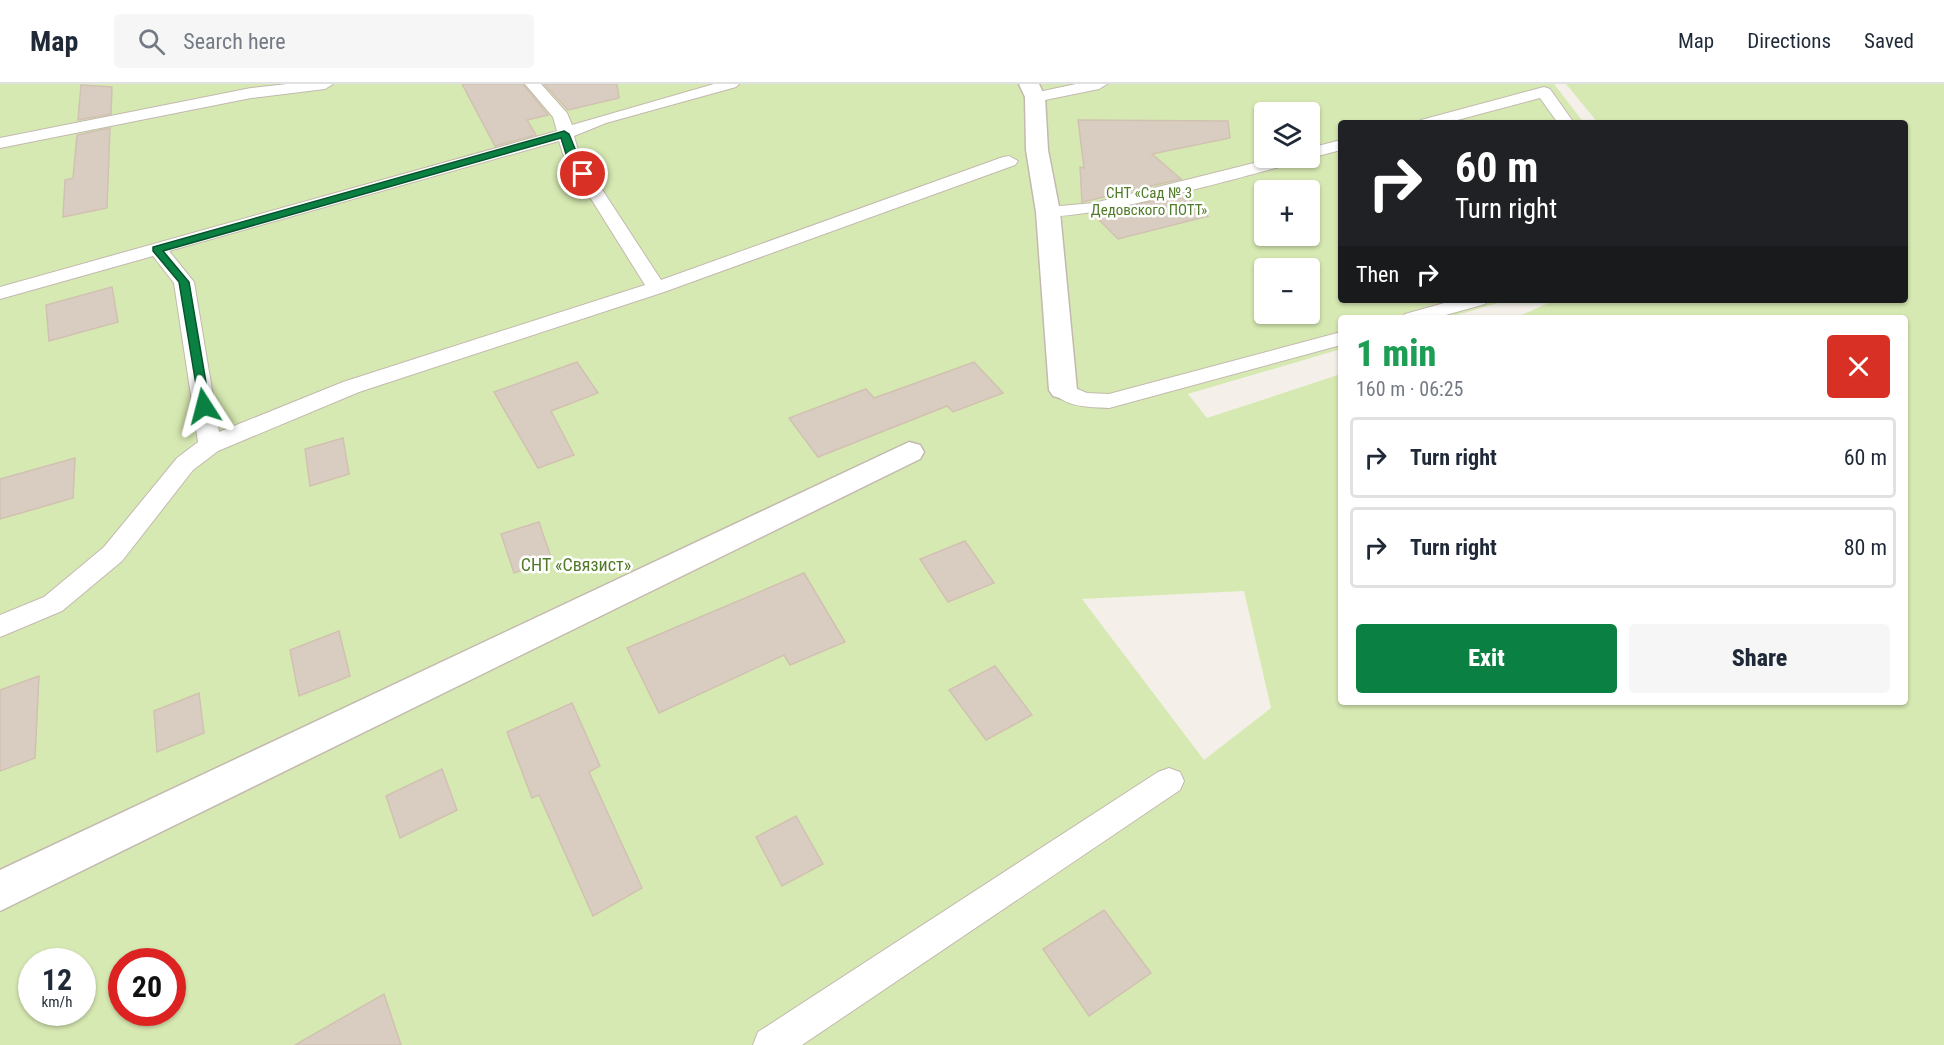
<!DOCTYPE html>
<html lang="en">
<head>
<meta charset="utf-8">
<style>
  :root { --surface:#fff; --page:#f6f6f7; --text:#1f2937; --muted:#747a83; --line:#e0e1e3; --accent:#0b8043 }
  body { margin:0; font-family:"Roboto Condensed",sans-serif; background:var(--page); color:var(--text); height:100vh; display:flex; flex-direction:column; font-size:22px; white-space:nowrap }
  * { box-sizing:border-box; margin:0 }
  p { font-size:20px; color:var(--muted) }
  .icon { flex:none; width:33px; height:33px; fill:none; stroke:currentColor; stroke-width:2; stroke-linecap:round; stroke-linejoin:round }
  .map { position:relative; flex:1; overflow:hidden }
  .details { position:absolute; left:1338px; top:231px; width:570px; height:390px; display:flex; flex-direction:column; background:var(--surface); border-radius:6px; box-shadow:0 2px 4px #0004 }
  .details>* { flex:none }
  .top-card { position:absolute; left:1338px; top:36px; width:570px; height:183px; border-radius:6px; box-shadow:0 2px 4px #0004; background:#202124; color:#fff; overflow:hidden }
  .controls { position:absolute; left:1254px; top:18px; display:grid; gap:12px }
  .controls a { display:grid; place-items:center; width:66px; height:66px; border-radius:6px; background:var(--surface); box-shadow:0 2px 4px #0004; font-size:30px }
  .speed { position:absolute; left:18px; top:864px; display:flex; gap:12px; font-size:30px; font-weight:700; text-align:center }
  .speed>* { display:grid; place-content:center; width:78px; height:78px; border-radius:50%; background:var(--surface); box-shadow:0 2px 4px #0004; line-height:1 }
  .speed small { font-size:15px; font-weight:400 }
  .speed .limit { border:9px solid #d22; background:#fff; color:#111 }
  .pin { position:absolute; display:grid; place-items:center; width:51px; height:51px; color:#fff; margin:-26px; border:3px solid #fff; border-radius:50%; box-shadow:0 2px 6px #0007 }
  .me { position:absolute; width:66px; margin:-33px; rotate:351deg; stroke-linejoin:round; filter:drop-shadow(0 0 4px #0008) }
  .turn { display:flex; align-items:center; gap:21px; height:126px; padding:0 18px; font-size:27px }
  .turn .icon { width:78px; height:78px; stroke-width:2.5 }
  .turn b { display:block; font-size:42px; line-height:51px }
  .then { display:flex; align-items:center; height:57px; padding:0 18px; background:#0003; gap:12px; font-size:22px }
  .round { display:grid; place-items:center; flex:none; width:63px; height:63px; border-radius:6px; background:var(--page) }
  .headline { display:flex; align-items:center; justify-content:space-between; height:102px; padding:0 18px }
  h1 { font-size:36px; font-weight:800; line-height:45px; color:#1e9e55 }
  .button { display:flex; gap:12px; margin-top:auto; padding:12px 18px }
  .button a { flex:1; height:69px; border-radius:6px; background:var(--accent); color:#fff; font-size:24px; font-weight:800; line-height:69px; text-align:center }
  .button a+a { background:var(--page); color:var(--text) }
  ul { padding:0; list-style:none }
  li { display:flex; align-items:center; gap:18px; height:81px; margin:0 12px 9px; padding:0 6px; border:3px solid var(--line); border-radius:6px }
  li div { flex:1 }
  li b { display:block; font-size:22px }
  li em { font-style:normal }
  header { display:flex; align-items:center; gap:36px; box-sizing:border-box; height:84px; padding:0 30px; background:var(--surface); border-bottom:2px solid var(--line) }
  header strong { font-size:28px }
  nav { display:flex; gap:33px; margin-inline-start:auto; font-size:21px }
  .search { width:420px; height:54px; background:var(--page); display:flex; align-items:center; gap:15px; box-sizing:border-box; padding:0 21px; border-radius:6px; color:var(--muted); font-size:22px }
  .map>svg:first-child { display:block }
  .green { fill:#d7e9b2; fill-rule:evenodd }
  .building { fill:#d9cdc1; stroke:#d1c1b1; stroke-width:1.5 }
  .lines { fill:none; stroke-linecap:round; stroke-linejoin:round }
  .lane-casing { stroke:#c3b9ae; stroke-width:2 }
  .street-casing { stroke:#c3b9ae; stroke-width:3 }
  .lane { fill:#fff; fill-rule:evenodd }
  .street { fill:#fff; fill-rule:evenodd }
  .route { fill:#0b8043; stroke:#07532c; stroke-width:1.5 }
  .labels { text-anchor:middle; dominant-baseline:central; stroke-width:5; stroke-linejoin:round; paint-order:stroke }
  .far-park-label { font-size:15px; fill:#527b29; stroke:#fff }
  .park-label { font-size:18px; fill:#527b29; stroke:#fff }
</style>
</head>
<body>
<header>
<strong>Map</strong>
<div class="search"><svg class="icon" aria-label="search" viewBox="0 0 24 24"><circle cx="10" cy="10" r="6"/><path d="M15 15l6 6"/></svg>Search here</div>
<nav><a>Map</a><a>Directions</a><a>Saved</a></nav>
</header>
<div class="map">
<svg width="1944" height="961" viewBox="0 0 1944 961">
  <rect width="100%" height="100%" fill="#f4f0e9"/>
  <path class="green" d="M 0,0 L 1554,0 L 1584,39 L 1341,39 L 1341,216 L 1508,216 L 1447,234 L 1341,234 L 1341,265 L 1188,310 L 1207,334 L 1341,290 L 1341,618 L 1905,618 L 1905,234 L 1515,234 L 1555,216 L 1905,216 L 1905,39 L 1598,39 L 1566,0 L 1944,0 L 1944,961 L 0,961 ZM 1264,28 L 1310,28 L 1310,74 L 1264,74 ZM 1264,106 L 1310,106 L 1310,152 L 1264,152 ZM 1264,184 L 1310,184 L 1310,230 L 1264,230 ZM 1244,507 L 1271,624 L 1204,676 L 1082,515 ZM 32,878 L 82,878 L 82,928 L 32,928 ZM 122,878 L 172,878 L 172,928 L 122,928 Z"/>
  <path class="building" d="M 462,0 L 523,0 L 548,31 L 527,36 L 536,51 L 495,62 Z
    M 544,0 L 617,0 L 619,14 L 568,26 Z
    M 81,1 L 112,3 L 111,30 L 78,36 Z
    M 1078,36 L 1228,37 L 1230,54 L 1152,70 L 1181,95 L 1082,118 L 1080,83 L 1084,84 Z
    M 110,44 L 107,124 L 63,133 L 65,96 L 73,94 L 77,51 Z
    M 1184,110 L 1208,132 L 1118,155 L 1093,130 Z
    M 112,203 L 118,238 L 49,257 L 46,221 Z
    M 577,278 L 598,309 L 551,327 L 574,371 L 538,384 L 494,308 Z
    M 974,278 L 1003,309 L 953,328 L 947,322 L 818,373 L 789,334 L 866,305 L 874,314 Z
    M 343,354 L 349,390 L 310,402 L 305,365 Z
    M 75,374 L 73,414 L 0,435 L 0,395 Z
    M 539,438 L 552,476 L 514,489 L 501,450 Z
    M 965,457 L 994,499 L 948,518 L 920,475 Z
    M 804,489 L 845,558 L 790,581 L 784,571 L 659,629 L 627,564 Z
    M 339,547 L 350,592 L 299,612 L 290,566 Z
    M 995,582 L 1032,631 L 986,656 L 949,606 Z
    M 39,592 L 35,674 L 0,687 L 0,606 Z
    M 199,609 L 204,649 L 157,668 L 154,627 Z
    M 572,619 L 600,682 L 589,688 L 642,804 L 593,832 L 539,711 L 532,714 L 507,648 Z
    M 442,685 L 457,726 L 400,754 L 386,712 Z
    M 796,732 L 823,780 L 782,802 L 756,753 Z
    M 1104,826 L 1151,889 L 1089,932 L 1043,865 Z
    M 384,910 L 401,961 L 295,961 Z"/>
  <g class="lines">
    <defs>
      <path id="lane" d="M 287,0 L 333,0 L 325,5 L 251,14 L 0,64 L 0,54 L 251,4 Z
        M 525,0 L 541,0 L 567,29 L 572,41 L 714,0 L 739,0 L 736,3 L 606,39 L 574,52 L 579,70 L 661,196 L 1003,73 L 1009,72 L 1018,77 L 1015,81 L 664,208 L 359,308 L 218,367 L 193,386 L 122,477 L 62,527 L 0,553 L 0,531 L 44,513 L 104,463 L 177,374 L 198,358 L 174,199 L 153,172 L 0,215 L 0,203 L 557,47 L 553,33 ZM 559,57 L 563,70 L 645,201 L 343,298 L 219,348 L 194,198 L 169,167 Z
        M 1076,0 L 1107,0 L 1099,5 L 1035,18 L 1027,13 L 1029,10 Z
        M 1544,3 L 1550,5 L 1574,39 L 1558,39 L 1540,14 L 1446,39 L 1419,39 L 1421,36 Z
        M 1341,56 L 1341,66 L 1310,74 L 1308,74 L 1310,64 Z
        M 1274,74 L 1300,74 L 1298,78 C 1266,86 1052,148 1039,128 L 1048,123 L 1094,119 Z
        M 1455,216 L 1488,216 L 1485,220 L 1435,234 L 1402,234 L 1405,230 Z
        M 1341,248 L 1341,261 L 1109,324 C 1090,323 1064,324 1052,306 L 1055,301 L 1063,299 L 1087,309 L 1109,310 Z
        M 1169,684 L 1180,688 L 1184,697 L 1180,706 L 802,961 L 753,961 L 758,948 L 1158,688 Z"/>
      <path id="street" d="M 1019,0 L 1039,0 L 1045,13 L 1048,66 L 1060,128 L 1077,306 L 1073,312 L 1063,315 L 1053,312 L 1049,306 L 1036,128 L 1026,66 L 1025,13 Z
        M 909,358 L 920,361 L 924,368 L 920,375 L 0,827 L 0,786 Z"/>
    </defs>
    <use href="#lane" class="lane-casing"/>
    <use href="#street" class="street-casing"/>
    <use href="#lane" class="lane"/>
    <use href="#street" class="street"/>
  </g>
  <path class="route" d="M 564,47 L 569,50 L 586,92 L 578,90 L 566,70 L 561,54 L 163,167 L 189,198 L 210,322 L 204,326 L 200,325 L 179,198 L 153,167 L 153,163 Z"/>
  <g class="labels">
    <g class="far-park-label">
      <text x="1149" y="109">СНТ «Сад № 3<tspan x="1149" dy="17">Дедовского ПОТТ»</tspan></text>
    </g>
    <g class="park-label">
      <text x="576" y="480">СНТ «Связист»</text>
    </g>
  </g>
</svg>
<div class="controls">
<a><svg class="icon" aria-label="layers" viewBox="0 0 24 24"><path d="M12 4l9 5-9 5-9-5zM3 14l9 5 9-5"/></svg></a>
<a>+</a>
<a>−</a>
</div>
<div class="speed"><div>12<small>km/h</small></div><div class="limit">20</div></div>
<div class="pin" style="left:583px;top:90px;background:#d93025"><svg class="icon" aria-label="arrive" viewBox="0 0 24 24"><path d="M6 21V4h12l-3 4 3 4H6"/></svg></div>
<svg class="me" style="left:204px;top:322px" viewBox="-20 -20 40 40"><path d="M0-17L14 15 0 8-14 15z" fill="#0b8043" stroke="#fff" stroke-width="4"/></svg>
<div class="top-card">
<div class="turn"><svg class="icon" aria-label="right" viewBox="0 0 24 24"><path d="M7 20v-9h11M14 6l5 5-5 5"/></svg><div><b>60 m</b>Turn right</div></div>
<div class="then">Then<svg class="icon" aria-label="right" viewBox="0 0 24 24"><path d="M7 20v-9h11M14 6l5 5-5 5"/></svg></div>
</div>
<section class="details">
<div class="headline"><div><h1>1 min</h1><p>160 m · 06:25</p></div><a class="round" style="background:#d93025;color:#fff"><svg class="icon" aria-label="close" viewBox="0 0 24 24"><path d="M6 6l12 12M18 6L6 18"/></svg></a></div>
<ul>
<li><svg class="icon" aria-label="right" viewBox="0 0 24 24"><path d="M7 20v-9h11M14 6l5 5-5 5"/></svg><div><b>Turn right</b></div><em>60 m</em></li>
<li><svg class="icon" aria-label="right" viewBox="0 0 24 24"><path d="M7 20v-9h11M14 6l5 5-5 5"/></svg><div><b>Turn right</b></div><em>80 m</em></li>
</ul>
<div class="button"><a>Exit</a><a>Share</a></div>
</section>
</div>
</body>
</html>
